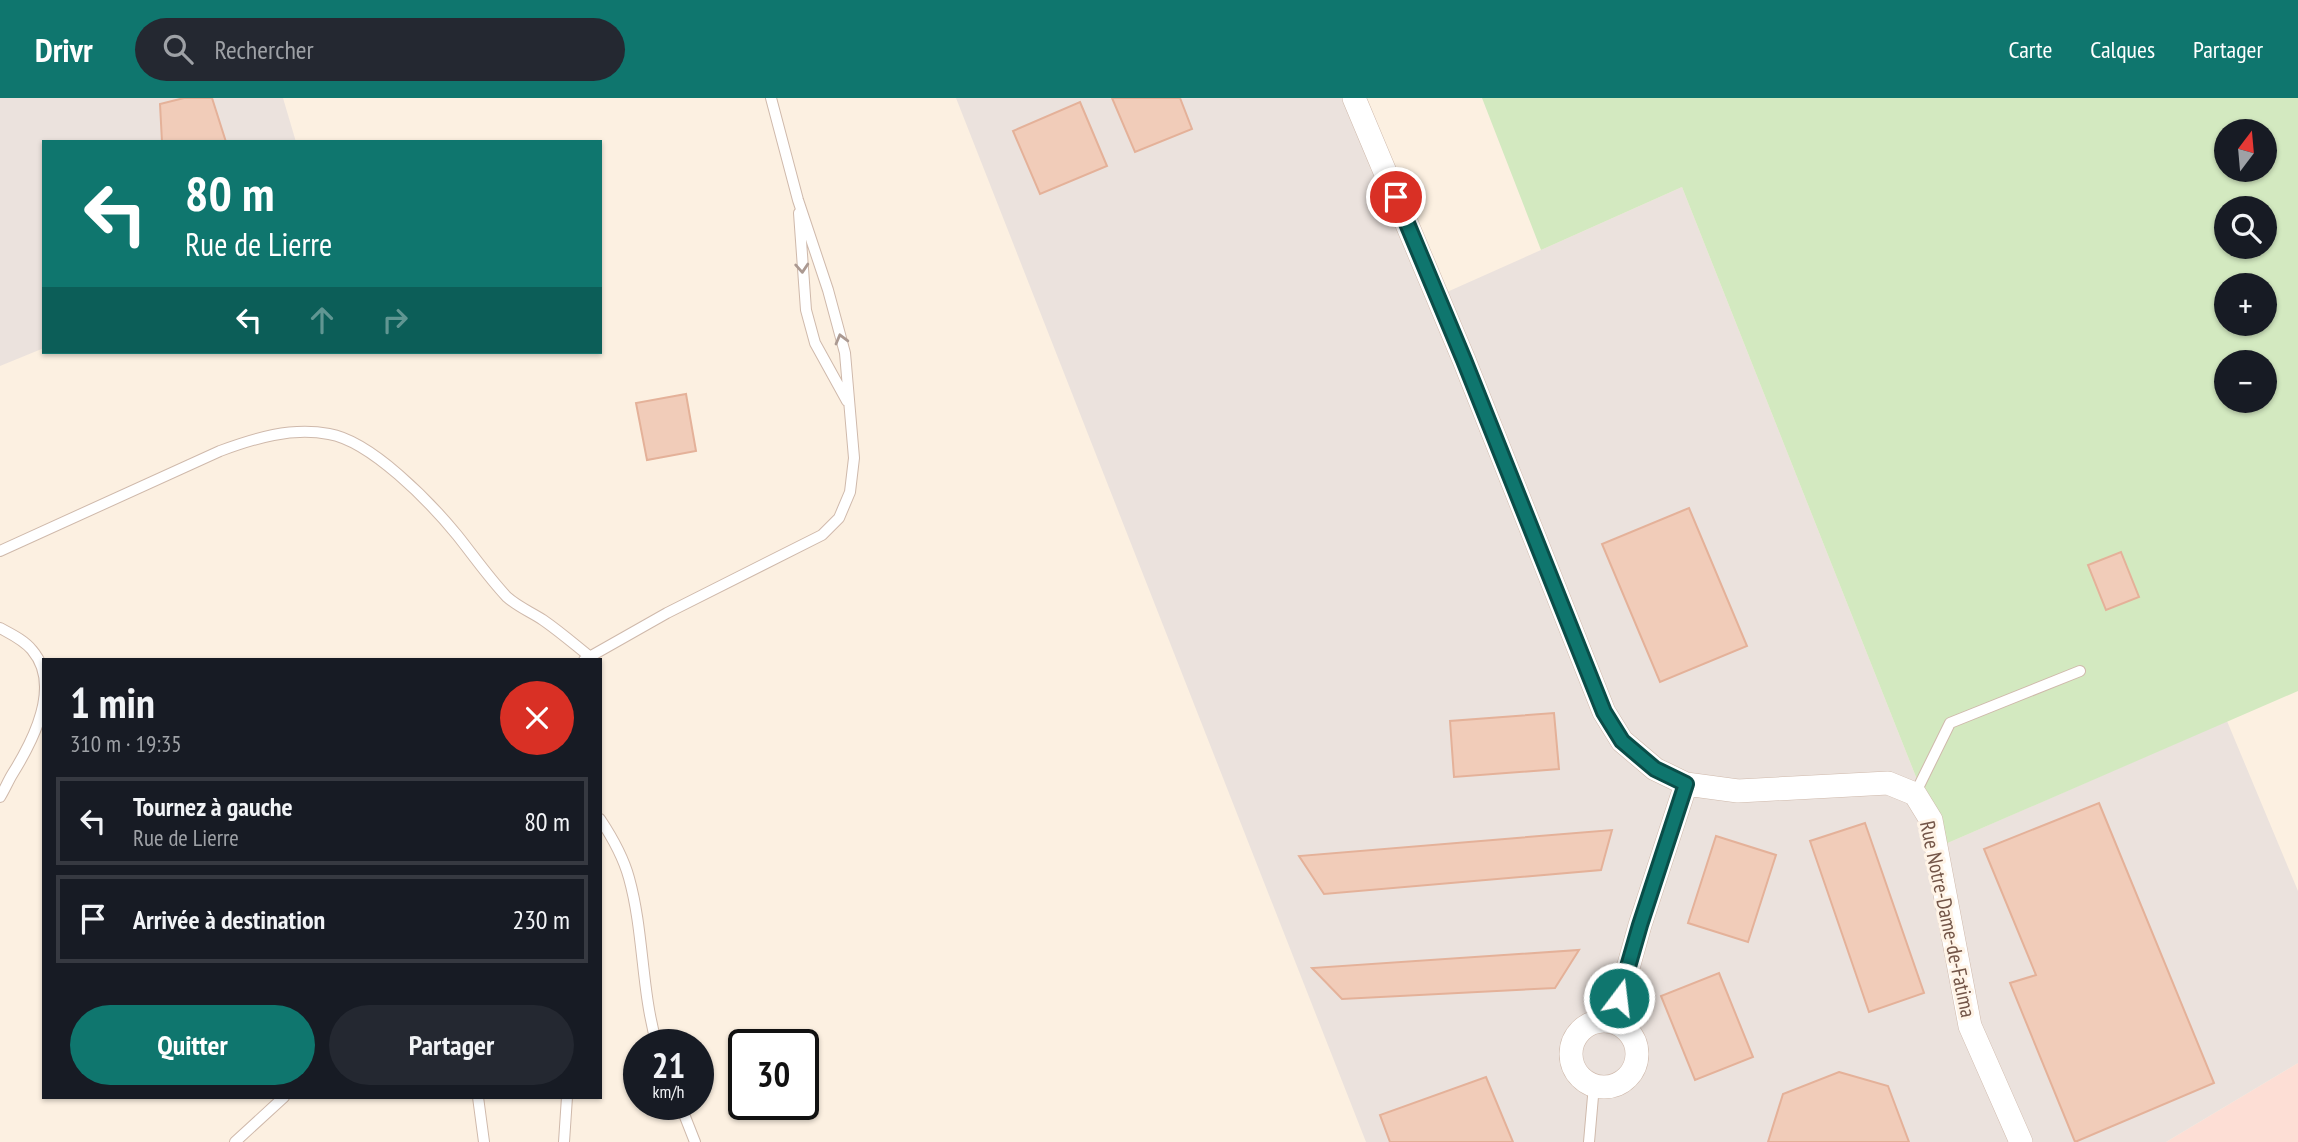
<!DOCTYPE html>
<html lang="fr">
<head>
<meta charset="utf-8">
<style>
  :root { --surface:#171b24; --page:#242831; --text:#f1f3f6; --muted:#9ea1a6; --line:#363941; --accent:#0f766e }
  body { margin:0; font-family:"PT Sans Narrow",sans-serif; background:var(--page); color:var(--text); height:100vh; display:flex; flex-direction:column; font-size:26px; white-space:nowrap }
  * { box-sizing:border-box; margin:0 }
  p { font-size:23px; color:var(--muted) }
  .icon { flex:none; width:38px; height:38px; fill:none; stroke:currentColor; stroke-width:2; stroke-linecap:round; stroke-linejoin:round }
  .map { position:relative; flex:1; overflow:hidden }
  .drawer { position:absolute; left:42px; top:560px; width:560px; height:441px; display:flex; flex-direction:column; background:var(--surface); border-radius:0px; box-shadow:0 2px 5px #0004 }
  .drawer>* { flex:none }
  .top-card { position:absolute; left:42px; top:42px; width:560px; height:214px; border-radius:0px; box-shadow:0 2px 5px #0004; background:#0f766e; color:#fff; overflow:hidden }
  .needle { width:46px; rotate:16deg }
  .tools { position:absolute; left:2214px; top:21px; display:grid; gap:14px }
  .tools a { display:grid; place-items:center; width:63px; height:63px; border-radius:50%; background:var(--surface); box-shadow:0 2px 5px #0004; font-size:35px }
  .speed { position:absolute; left:623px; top:931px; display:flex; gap:14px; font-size:35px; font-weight:700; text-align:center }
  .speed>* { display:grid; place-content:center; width:91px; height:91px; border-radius:50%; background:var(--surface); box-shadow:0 2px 5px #0004; line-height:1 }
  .speed small { font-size:18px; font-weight:400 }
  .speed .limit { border:4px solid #111; border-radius:10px; background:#fff; color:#111 }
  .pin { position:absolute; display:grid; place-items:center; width:60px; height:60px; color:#fff; margin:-30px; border:4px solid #fff; border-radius:50%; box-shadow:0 2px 7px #0007 }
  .me { position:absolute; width:77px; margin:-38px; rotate:15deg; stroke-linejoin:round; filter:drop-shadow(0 0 5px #0008) }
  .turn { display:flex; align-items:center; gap:24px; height:147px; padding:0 28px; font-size:32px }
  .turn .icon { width:91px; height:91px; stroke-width:2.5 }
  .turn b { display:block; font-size:49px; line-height:60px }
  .lanes { display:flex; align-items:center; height:66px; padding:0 28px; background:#0003; justify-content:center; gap:35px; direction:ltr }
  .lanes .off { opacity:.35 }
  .round { display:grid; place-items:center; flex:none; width:74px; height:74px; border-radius:37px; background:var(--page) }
  .overview { display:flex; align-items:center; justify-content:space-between; height:119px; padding:0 28px }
  h1 { font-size:42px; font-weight:800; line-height:52px }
  .primary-button { display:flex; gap:14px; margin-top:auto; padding:14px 28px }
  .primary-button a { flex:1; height:80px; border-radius:42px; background:var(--accent); color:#fff; font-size:28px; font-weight:800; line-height:80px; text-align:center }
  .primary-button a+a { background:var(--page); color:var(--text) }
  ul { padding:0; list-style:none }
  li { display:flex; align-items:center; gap:21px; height:88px; margin:0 14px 10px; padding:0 14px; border:4px solid var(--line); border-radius:0px }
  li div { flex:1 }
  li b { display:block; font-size:26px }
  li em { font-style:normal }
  header { display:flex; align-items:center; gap:42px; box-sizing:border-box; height:98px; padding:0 35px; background:var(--accent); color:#fff }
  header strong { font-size:33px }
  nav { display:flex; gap:38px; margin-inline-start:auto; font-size:24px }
  .search { width:490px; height:63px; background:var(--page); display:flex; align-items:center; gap:18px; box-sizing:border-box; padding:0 24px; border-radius:38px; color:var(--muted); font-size:26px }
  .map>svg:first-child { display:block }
  .commercial { fill:#fdded5 }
  .industrial { fill:#ebe2dd }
  .green { fill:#d3e9c0; fill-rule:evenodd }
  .building { fill:#f1ccb9; stroke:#e4b199; stroke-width:2 }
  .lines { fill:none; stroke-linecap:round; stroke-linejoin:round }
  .service-casing { stroke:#cfb9ab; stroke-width:12 }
  .minor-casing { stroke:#cfb9ab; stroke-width:24 }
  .service { stroke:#fff; stroke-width:10 }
  .minor { stroke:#fff; stroke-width:23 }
  .oneway { stroke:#ab9991 }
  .route-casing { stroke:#0a4d48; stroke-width:18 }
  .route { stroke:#0f766e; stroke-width:12 }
  .labels { text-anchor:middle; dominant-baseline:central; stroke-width:6; stroke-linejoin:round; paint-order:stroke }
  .street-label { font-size:21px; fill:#735548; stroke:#fff4e7 }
</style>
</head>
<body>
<header>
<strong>Drivr</strong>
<div class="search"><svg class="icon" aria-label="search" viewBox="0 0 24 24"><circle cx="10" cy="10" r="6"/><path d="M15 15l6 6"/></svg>Rechercher</div>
<nav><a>Carte</a><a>Calques</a><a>Partager</a></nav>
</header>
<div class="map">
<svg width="2298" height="1044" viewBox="0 0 2298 1044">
  <rect width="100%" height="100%" fill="#fcf0e1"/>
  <path class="commercial" d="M 2298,965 L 2298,1044 L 2166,1044 Z"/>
  <path class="industrial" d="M 0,0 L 283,0 L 296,44 L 44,44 L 44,250 L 0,268 Z
    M 956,0 L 1357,0 L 1438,198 L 1682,89 L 1943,747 L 2227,623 L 2298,793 L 2298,965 L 2166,1044 L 1366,1044 Z"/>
  <path class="green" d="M 1482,0 L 2298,0 L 2298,593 L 1943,747 L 1682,89 L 1541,152 ZM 2226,33 L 2264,33 L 2264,72 L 2226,72 ZM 2226,110 L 2264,110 L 2264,149 L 2226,149 ZM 2226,187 L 2264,187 L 2264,226 L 2226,226 ZM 2226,264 L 2264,264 L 2264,303 L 2226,303 Z"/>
  <path class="building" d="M 184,0 L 212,0 L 226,44 L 162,44 L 160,6 Z
    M 1112,0 L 1180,0 L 1192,31 L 1135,54 Z
    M 1080,4 L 1107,68 L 1040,96 L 1013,33 Z
    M 686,296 L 696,353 L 647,362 L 636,305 Z
    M 1689,410 L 1747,548 L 1660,584 L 1602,446 Z
    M 2121,454 L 2139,499 L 2106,512 L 2088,467 Z
    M 1554,615 L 1559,671 L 1454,679 L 1450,623 Z
    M 2099,705 L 2214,985 L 2075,1044 L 2010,885 L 2036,877 L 1984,751 Z
    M 1865,725 L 1924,895 L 1869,914 L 1810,743 Z
    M 1612,732 L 1601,772 L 1324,796 L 1299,758 Z
    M 1716,738 L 1776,757 L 1748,844 L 1688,825 Z
    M 1579,852 L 1555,890 L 1342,901 L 1312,870 Z
    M 1719,875 L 1753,959 L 1695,982 L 1661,898 Z
    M 1839,974 L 1888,988 L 1909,1044 L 1768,1044 L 1783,996 Z
    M 1486,979 L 1513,1044 L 1390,1044 L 1380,1017 Z"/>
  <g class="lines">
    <defs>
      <path id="service" d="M 799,115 L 806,212 L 815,245 L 847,303
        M 0,453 L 220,353 C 255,340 291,329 329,336 C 371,343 430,404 457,437 C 473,457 489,480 507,499 C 518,509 531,514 543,522 C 559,533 574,546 589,558
        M 0,530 C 11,536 24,542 32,552 C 62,587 33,643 13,675 C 8,683 5,691 0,699
        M 584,562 L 667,515 L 822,437 L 839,420 L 850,394 L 854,360 L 845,255 L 828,192 L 798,102 L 771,0
        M 1915,696 L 1950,625 L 2080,573
        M 600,721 C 612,739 623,758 629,780 C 644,834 641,892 657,947
        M 478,999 L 484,1044
        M 680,1006 L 695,1044
        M 235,1044 L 284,999
        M 564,1044 L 567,999
        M 1589,1044 L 1594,987"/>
      <path id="minor" d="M 1354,0 L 1464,262 L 1604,614 L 1622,643 L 1655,671 L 1686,686 L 1738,693 L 1888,685 L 1915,696 L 1931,722 L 1970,928 L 2021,1044
        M1571 956a33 33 0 1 1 66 0a33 33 0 1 1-66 0Z
        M 1613,924 L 1640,827 L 1686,686"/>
    </defs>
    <use href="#service" class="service-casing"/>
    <use href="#minor" class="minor-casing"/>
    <use href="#service" class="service"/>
    <use href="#minor" class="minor"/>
  </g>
  <defs><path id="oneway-chevron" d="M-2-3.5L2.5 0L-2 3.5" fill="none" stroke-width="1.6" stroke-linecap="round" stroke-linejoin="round" transform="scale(1.75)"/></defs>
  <g class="oneway">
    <use href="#oneway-chevron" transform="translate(802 170) rotate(86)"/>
    <use href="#oneway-chevron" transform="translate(841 241) rotate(-105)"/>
  </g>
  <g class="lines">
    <defs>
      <path id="route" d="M 1396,99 L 1464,262 L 1604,614 L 1622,643 L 1655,671 L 1686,686 L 1640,827 L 1619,900"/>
    </defs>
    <use href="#route" class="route-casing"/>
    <use href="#route" class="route"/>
  </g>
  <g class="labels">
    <g class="street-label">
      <text transform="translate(1948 821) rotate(78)">Rue Notre-Dame-de-Fatima</text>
    </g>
  </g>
</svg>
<div class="tools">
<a><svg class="needle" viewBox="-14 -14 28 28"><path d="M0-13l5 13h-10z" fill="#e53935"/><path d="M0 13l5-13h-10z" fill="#9ea1a6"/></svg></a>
<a><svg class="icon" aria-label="search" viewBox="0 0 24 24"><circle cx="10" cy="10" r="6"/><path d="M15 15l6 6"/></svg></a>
<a>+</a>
<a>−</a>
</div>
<div class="speed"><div>21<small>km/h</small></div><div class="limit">30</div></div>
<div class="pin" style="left:1396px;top:99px;background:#d93025"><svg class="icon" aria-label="arrive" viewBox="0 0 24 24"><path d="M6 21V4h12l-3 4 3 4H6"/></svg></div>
<svg class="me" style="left:1619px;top:900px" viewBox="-20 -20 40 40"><circle r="17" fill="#0f766e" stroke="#fff" stroke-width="3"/><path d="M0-11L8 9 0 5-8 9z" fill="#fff"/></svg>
<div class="top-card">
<div class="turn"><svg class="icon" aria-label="left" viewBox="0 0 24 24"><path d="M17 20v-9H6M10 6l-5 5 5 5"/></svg><div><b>80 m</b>Rue de Lierre</div></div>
<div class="lanes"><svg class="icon" aria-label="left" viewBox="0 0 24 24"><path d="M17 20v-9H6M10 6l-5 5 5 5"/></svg><svg class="icon off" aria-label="ahead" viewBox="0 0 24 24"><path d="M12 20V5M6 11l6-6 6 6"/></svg><svg class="icon off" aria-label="right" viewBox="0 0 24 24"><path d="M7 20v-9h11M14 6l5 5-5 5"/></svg></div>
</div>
<section class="drawer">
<div class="overview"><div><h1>1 min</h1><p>310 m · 19:35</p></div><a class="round" style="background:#d93025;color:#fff"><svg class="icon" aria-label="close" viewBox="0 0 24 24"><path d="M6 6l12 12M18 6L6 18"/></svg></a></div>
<ul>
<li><svg class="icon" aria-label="left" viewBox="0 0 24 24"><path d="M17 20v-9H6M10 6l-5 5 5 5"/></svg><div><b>Tournez à gauche</b><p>Rue de Lierre</p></div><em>80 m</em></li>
<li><svg class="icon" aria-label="arrive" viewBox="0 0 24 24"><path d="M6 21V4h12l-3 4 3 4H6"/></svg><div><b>Arrivée à destination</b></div><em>230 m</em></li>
</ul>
<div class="primary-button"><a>Quitter</a><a>Partager</a></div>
</section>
</div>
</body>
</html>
